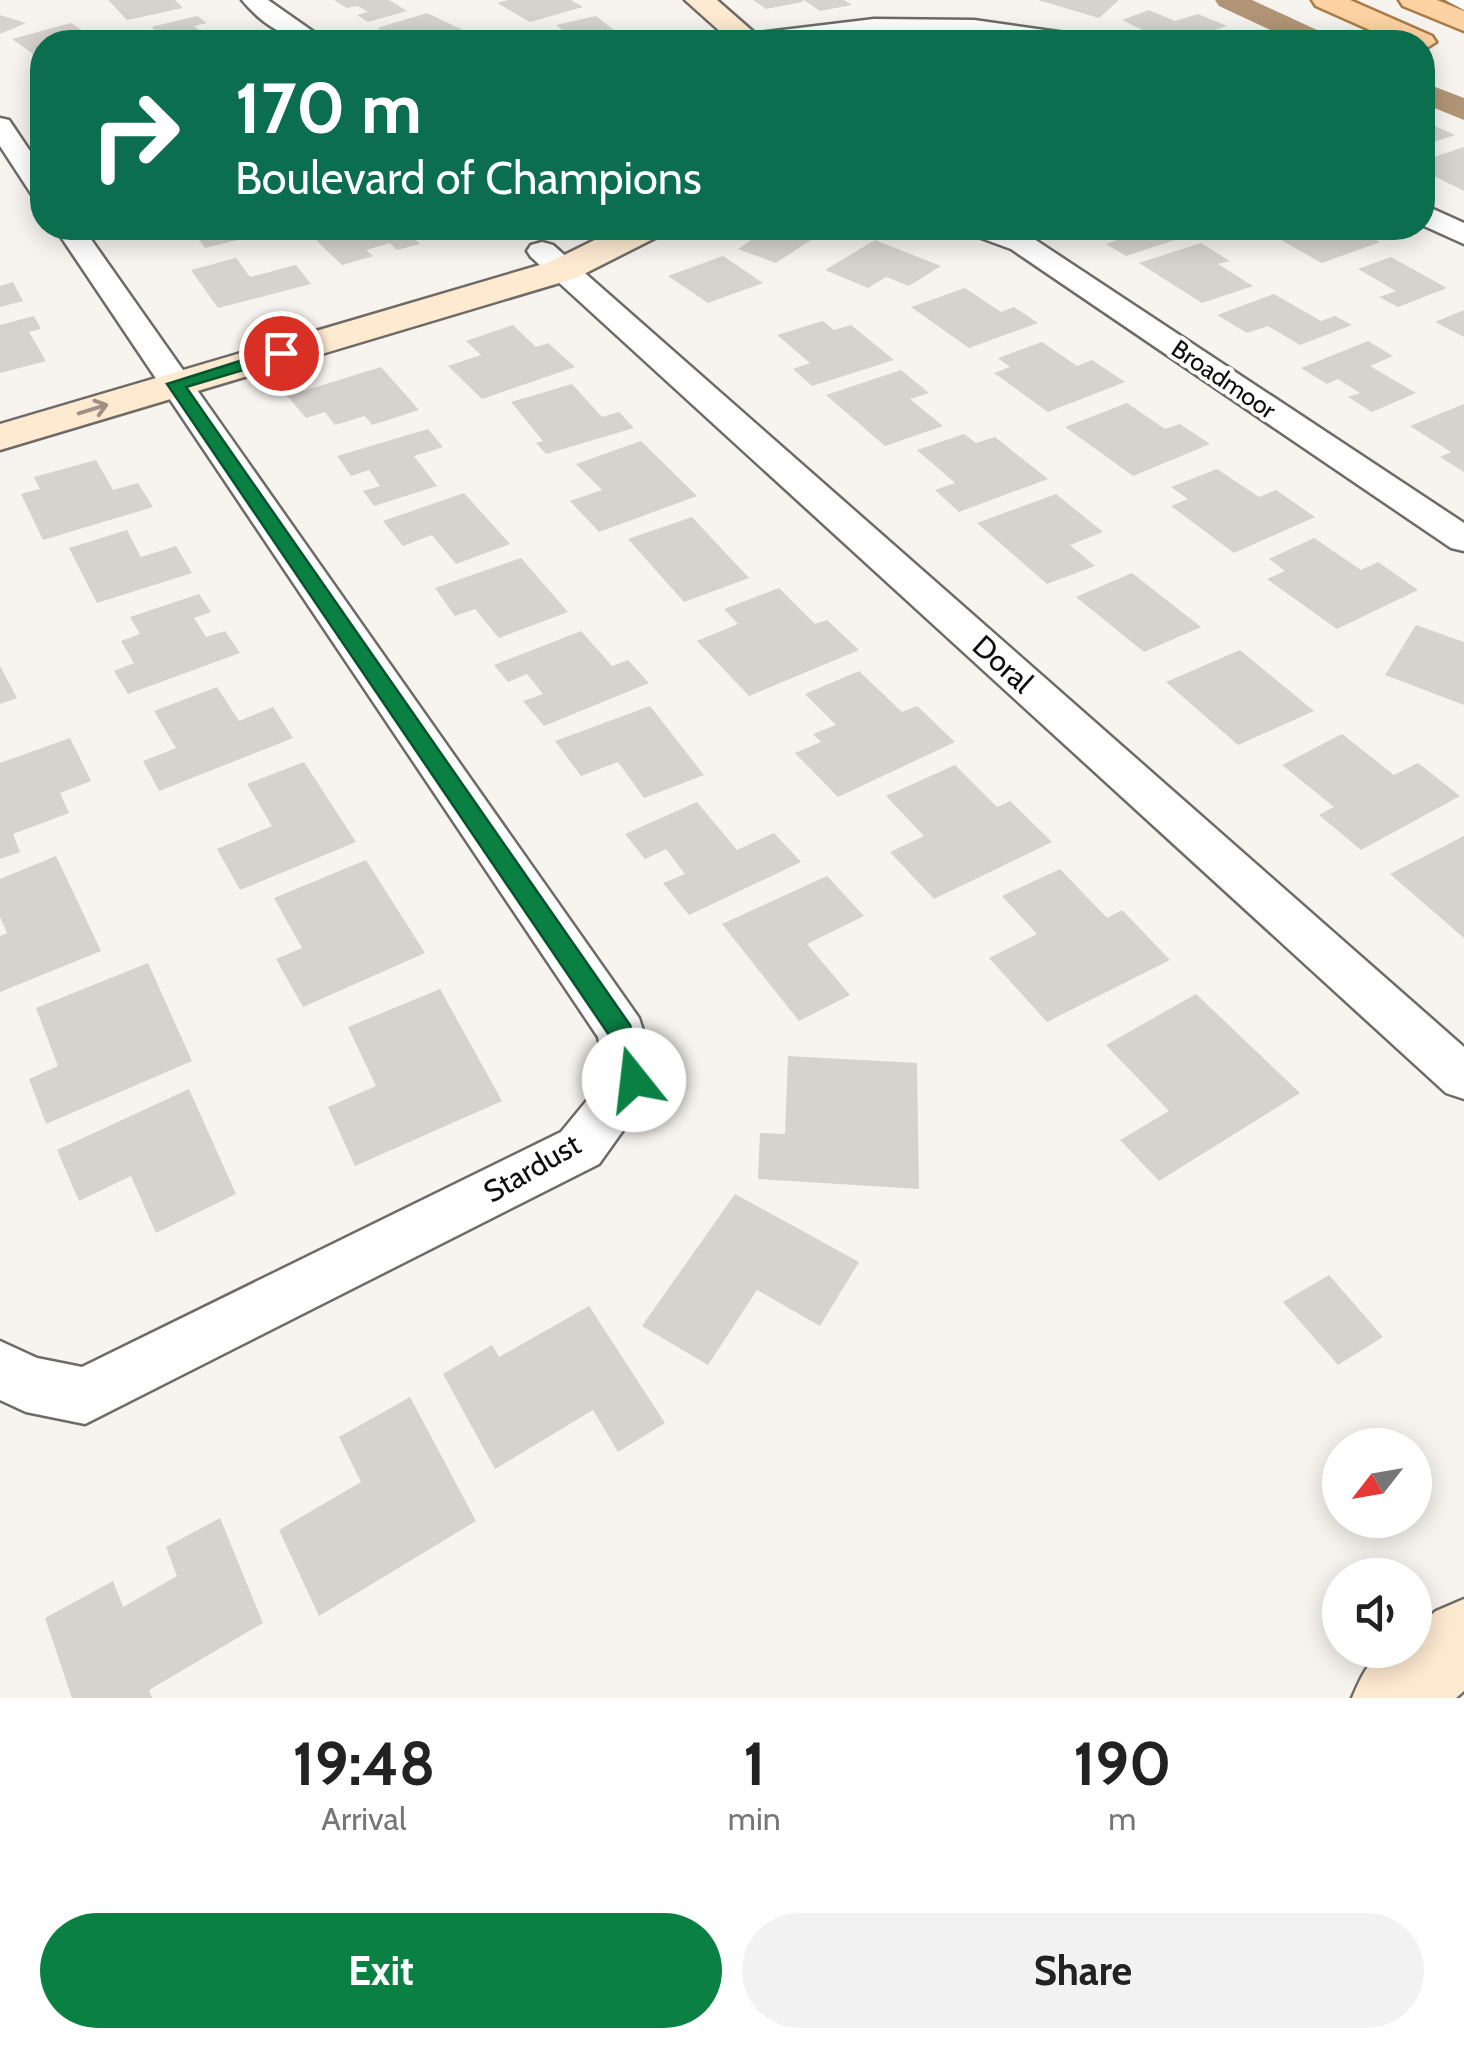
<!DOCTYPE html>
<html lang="en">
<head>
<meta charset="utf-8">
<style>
  :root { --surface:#fff; --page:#f2f2f2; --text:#222; --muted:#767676; --accent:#0b8043 }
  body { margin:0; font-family:Cabin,sans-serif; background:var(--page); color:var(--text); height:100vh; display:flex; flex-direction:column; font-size:38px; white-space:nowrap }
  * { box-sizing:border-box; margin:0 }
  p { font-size:32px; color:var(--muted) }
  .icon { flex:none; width:55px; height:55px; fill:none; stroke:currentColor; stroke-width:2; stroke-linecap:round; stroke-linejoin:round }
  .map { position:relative; height:1698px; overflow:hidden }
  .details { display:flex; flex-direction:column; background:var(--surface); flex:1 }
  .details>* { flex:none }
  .top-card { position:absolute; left:30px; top:30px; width:1405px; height:210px; border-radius:40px; box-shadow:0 5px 25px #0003; background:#0b6e4f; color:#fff; overflow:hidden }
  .needle { width:65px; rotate:239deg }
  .buttons { position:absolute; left:1322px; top:1428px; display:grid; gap:20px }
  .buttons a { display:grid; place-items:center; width:110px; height:110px; border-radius:50%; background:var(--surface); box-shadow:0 5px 25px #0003; font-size:50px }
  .pin { position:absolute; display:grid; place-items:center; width:85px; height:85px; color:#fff; margin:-42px; border:5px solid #fff; border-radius:50%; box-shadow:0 2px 10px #0007 }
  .me { position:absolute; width:110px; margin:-55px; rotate:344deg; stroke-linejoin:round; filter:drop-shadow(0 0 8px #0008) }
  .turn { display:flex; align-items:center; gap:35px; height:210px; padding:0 40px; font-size:45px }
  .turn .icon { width:130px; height:130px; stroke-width:2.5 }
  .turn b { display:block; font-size:70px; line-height:85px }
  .eta { display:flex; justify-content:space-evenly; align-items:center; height:170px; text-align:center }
  .eta b { font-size:60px; font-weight:700; line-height:70px }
  .primary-button { display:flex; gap:20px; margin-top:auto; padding:20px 40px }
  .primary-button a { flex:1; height:115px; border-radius:60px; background:var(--accent); color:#fff; font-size:40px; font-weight:700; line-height:115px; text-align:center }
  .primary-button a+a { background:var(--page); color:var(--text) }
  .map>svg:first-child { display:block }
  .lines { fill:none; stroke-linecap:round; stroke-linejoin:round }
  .canal { fill:#b29576; fill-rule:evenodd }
  .building { fill:#d6d2ce }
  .street-casing { stroke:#6e6b67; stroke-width:5 }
  .secondary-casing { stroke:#6e6b67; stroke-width:5 }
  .primary-casing { stroke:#a97b47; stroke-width:5 }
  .street { fill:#fff; fill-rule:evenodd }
  .secondary { fill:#fee9d1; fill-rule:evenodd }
  .primary { fill:#fdd3a3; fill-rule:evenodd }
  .oneway { stroke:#9e9183 }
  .route { fill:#0b8043; stroke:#07532c; stroke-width:2.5 }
  .labels { text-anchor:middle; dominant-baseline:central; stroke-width:8; stroke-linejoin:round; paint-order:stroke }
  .far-street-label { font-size:25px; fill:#0f0e0d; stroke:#fff }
  .street-label { font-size:30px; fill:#0f0e0d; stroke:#fff }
</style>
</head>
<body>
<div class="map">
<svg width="1464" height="1698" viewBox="0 0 1464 1698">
  <rect width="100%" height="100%" fill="#f7f3ef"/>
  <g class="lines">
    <path class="canal" d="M 1215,0 L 1252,0 L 1330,36 L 1334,42 L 1296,42 L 1219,6 Z
      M 1422,82 L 1464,98 L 1464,120 L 1422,103 Z"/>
  </g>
  <path class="building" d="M 108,0 L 175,0 L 183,8 L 127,20 Z
    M 334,0 L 389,0 L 407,11 L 368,22 L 357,15 L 368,12 L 358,6 L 347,8 Z
    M 508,0 L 571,0 L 583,7 L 530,22 L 497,3 Z
    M 753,0 L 803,0 L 803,2 L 766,9 Z
    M 804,0 L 844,0 L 852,5 L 820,11 Z
    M 1038,0 L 1119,0 L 1099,18 Z
    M 1149,10 L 1175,21 L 1198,14 L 1227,26 L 1180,42 L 1167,42 L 1122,20 Z
    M 427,13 L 465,31 L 431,42 L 403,42 L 421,36 L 414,32 L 395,38 L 377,28 Z
    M 0,15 L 26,23 L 0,34 Z
    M 197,16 L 207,23 L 194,26 L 208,37 L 170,42 L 151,27 Z
    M 596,16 L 625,39 L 578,42 L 556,25 Z
    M 71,23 L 86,33 L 62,40 L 67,42 L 42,42 L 42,60 L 12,39 Z
    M 1422,120 L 1455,135 L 1422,146 Z
    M 1464,147 L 1464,191 L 1422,170 L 1422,161 Z
    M 157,228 L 237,228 L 246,238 L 205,248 L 194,233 L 166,240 Z
    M 337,228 L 403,228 L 420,244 L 397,250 L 390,243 L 366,250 L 373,256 L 342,265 L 311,235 Z
    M 747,228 L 810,228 L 823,232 L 776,263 L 738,249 L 762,233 Z
    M 1100,228 L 1159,228 L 1178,239 L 1126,256 L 1106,244 L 1119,239 Z
    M 1259,228 L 1354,228 L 1380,242 L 1322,263 Z
    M 875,240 L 941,266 L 909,286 L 886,277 L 868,288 L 825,270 Z
    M 1201,243 L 1230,261 L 1218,264 L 1253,286 L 1202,303 L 1139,263 Z
    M 723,256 L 763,283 L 708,303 L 668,276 Z
    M 1391,257 L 1447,288 L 1398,307 L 1379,297 L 1396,291 L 1358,269 Z
    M 236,258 L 250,277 L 296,265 L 311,284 L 218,308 L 191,270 Z
    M 13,282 L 23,301 L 0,307 L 0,286 Z
    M 965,288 L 1001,312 L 1014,307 L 1038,323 L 969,348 L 911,307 Z
    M 1274,294 L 1321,321 L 1335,316 L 1352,325 L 1300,345 L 1268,326 L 1247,333 L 1217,315 Z
    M 1464,310 L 1464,337 L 1435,322 Z
    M 34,316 L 41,329 L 29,332 L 46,361 L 0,373 L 0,325 Z
    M 823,321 L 834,330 L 851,325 L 894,360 L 812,386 L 793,369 L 810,363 L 777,335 Z
    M 513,325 L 536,347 L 548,343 L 575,367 L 482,399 L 448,366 L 481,355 L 466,341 Z
    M 1368,341 L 1393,356 L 1370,366 L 1416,393 L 1372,412 L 1348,397 L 1360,393 L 1338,379 L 1327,384 L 1301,368 Z
    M 1042,342 L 1077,366 L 1092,360 L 1125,382 L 1048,412 L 994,373 L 1010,367 L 998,358 Z
    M 381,367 L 419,410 L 372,425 L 365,416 L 335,425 L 325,412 L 306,418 L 287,396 Z
    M 901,370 L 929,393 L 910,399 L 943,426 L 885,446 L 826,395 Z
    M 572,384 L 602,417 L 619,412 L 634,428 L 546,454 L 536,443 L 543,441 L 511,402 Z
    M 1127,403 L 1165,429 L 1180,424 L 1210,444 L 1133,476 L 1065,427 Z
    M 1464,404 L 1464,472 L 1440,457 L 1451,452 L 1410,426 Z
    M 428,429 L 443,447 L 414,456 L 437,486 L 374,506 L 363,491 L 380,486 L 369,470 L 351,476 L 337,456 Z
    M 964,434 L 976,443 L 995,437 L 1048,479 L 959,512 L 935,490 L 955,483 L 917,450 Z
    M 641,441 L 697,496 L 599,532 L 570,501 L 602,490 L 576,464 Z
    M 96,460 L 113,490 L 138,483 L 153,507 L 43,540 L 21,494 L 40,489 L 34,477 Z
    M 1217,469 L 1259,497 L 1276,490 L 1315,517 L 1234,553 L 1171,506 L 1188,499 L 1171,487 Z
    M 464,493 L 510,544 L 456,564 L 432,535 L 403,546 L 383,521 Z
    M 1056,494 L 1103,532 L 1070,545 L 1095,566 L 1047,584 L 977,523 Z
    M 692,517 L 749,578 L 684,602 L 628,539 Z
    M 127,530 L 141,557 L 176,546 L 192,573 L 97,603 L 69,548 Z
    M 1314,538 L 1361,570 L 1378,562 L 1418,590 L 1337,629 L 1267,579 L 1285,571 L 1269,559 Z
    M 521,558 L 568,612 L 499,638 L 475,609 L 455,616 L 435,588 Z
    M 1132,573 L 1201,627 L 1144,652 L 1076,597 Z
    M 779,588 L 815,624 L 827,620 L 859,650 L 749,696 L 697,641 L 738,624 L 724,609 Z
    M 199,594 L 211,612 L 194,618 L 206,637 L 225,631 L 240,653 L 128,694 L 114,671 L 134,663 L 121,641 L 140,634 L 130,617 Z
    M 1416,625 L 1464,642 L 1464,705 L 1385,675 Z
    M 581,631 L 612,666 L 628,660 L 649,683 L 544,726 L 523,701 L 543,694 L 527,674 L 508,682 L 494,665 Z
    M 1240,650 L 1314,711 L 1238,745 L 1166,682 Z
    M 0,666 L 17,698 L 0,704 Z
    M 859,671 L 902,712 L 917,706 L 955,742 L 838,797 L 795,753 L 821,742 L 813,734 L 836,725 L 805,694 Z
    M 217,687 L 239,721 L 273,707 L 293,738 L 159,791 L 143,761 L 176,748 L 154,711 Z
    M 650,706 L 704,775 L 644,798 L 618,762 L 581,776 L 555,741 Z
    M 1342,734 L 1394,775 L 1418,763 L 1460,796 L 1361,850 L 1319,815 L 1334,807 L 1282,765 Z
    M 70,738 L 91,781 L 60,793 L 69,813 L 13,834 L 20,852 L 0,859 L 0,763 Z
    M 304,762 L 356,842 L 240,890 L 217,849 L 272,826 L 247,784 Z
    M 955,765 L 997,807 L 1010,801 L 1052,842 L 934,899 L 890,852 L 924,836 L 886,796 Z
    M 697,802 L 737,850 L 774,833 L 801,862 L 689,915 L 663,883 L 685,874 L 666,849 L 645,859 L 625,834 Z
    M 1464,836 L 1464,938 L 1390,874 Z
    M 56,856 L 101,951 L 0,992 L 0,936 L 7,933 L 0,917 L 0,879 Z
    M 366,860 L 425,953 L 303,1007 L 276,959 L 302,948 L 274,898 Z
    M 1060,869 L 1107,918 L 1122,910 L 1170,960 L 1047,1022 L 989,958 L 1037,934 L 1002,896 Z
    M 827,876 L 864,916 L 807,944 L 850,995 L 799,1021 L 722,924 Z
    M 148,963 L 192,1061 L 46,1124 L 29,1079 L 58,1066 L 36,1008 Z
    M 440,989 L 502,1101 L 355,1166 L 328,1107 L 376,1086 L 348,1027 Z
    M 1196,994 L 1300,1093 L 1159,1181 L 1120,1140 L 1169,1111 L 1106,1045 Z
    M 788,1056 L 917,1063 L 919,1189 L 758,1179 L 760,1133 L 785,1134 Z
    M 189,1089 L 236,1194 L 156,1233 L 131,1176 L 79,1201 L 57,1150 Z
    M 735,1194 L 859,1262 L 820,1326 L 757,1290 L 708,1365 L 642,1326 Z
    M 1329,1275 L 1383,1337 L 1338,1365 L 1283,1302 Z
    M 589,1306 L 665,1423 L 618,1452 L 593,1410 L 495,1469 L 443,1374 L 492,1345 L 499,1357 Z
    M 410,1397 L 476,1521 L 319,1616 L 279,1530 L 361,1482 L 339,1437 Z
    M 220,1518 L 263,1623 L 149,1690 L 152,1698 L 72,1698 L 45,1618 L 113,1581 L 123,1607 L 177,1576 L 166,1547 Z"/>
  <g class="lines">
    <defs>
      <path id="street" d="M 242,0 L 268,0 L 328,42 C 294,44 264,27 242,0 Z
        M 1445,0 L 1464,0 L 1464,10 Z
        M 874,19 L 974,20 L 1080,35 L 1092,42 C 1020,47 948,30 876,33 C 826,35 778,45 729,42 L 741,35 Z
        M 0,118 L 9,120 L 42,169 L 42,197 L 32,195 L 0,146 Z
        M 1422,204 L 1464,223 L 1464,244 L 1422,225 Z
        M 55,228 L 83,228 L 639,1018 L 659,1080 L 599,1164 L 85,1424 L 26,1412 L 0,1400 L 0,1341 L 37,1358 L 82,1367 L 561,1132 L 607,1076 L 598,1037 Z
        M 965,228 L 1006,228 L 1031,237 L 1464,523 L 1464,551 L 1451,548 L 1011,249 L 970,234 Z
        M 542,242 L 553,245 L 1464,1047 L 1464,1099 L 1446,1093 L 531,257 L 527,251 L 531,245 Z"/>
      <path id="secondary" d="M 685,0 L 717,0 L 765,42 L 732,42 Z
        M 619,228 L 664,228 L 659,236 L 576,278 L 0,450 L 0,424 L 550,262 Z
        M 1464,1599 L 1464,1691 L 1456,1698 L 1352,1698 C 1368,1661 1374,1650 1415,1650 L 1415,1628 L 1436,1611 Z"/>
      <path id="primary" d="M 1312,0 L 1350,0 L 1432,36 L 1436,42 L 1422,51 L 1422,42 L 1397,42 L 1316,6 Z
        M 1399,0 L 1437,0 L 1464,11 L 1464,31 L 1403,6 Z"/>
    </defs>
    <use href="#street" class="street-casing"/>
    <use href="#secondary" class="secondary-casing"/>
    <use href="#primary" class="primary-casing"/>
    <use href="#street" class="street"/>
    <use href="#secondary" class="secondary"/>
    <use href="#primary" class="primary"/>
  </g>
  <defs><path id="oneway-shaft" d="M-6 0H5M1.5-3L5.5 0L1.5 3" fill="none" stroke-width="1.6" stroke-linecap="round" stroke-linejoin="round" transform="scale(2.5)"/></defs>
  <use class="oneway" href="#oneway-shaft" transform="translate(93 409) rotate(-17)"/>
  <path class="route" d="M 281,348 L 289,353 L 287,357 L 186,387 L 630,1025 L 647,1080 L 643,1087 L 634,1090 L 625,1087 L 609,1035 L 167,384 Z"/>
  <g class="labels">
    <g class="far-street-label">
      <text transform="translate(1224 379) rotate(34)">Broadmoor</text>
    </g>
    <g class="street-label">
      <text transform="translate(1003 664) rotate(42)">Doral</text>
      <text transform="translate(532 1168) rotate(-30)">Stardust</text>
    </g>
  </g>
</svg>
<div class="buttons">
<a><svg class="needle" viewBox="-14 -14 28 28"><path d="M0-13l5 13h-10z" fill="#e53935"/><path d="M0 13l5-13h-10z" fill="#767676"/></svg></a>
<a><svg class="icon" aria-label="sound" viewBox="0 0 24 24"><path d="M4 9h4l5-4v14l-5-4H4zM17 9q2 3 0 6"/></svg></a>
</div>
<div class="pin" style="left:281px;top:353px;background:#d93025"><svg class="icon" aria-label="arrive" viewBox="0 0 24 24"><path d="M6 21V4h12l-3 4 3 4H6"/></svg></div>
<svg class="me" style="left:634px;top:1080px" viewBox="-20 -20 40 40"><circle r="19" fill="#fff"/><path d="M0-13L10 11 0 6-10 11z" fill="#0b8043"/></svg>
<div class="top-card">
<div class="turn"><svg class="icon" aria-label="right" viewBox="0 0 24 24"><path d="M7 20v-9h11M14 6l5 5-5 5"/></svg><div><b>170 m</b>Boulevard of Champions</div></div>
</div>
</div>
<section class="details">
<div class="eta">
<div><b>19:48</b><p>Arrival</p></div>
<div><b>1</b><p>min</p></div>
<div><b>190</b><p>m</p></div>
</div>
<div class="primary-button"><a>Exit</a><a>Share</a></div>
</section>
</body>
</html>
